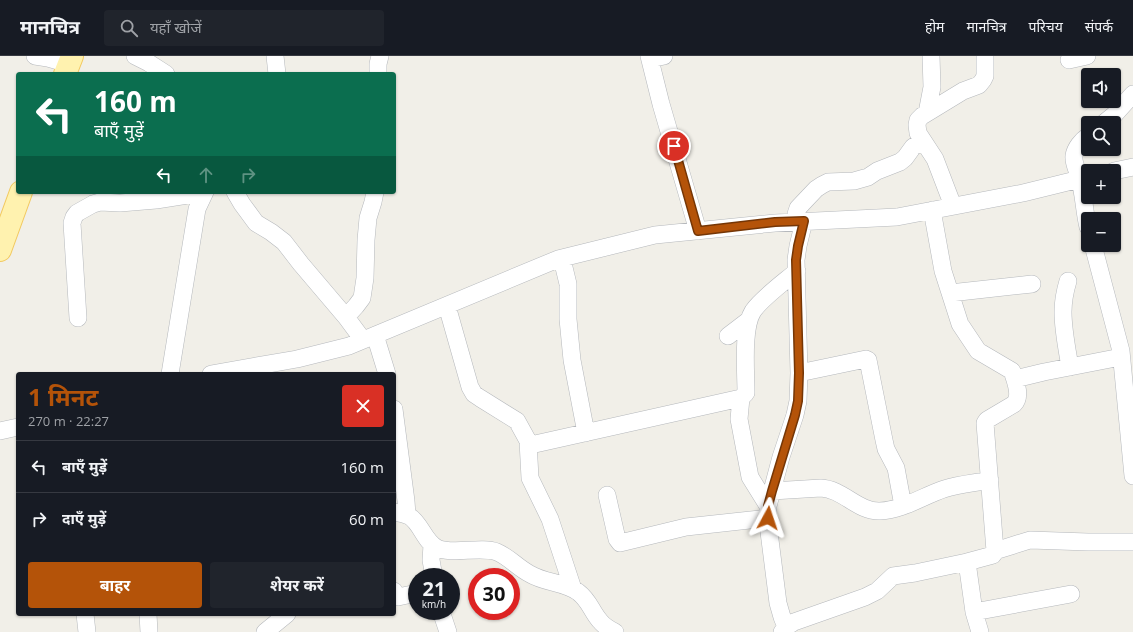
<!DOCTYPE html>
<html lang="hi">
<head>
<meta charset="utf-8">
<style>
  :root { --surface:#171b24; --page:#20242c; --text:#f1f3f6; --muted:#9ea1a6; --line:#363941; --accent:#b45309 }
  body { margin:0; font-family:"Open Sans","Noto Sans Devanagari",sans-serif; background:var(--page); color:var(--text); height:100vh; display:flex; flex-direction:column; font-size:15px; white-space:nowrap }
  * { box-sizing:border-box; margin:0 }
  p { font-size:13px; color:var(--muted) }
  .icon { flex:none; width:22px; height:22px; fill:none; stroke:currentColor; stroke-width:2; stroke-linecap:round; stroke-linejoin:round }
  .map { position:relative; flex:1; overflow:hidden }
  .panel { position:absolute; left:16px; top:316px; width:380px; height:244px; display:flex; flex-direction:column; background:var(--surface); border-radius:4px; box-shadow:0 1px 3px #0004 }
  .panel>* { flex:none }
  .guide { position:absolute; left:16px; top:16px; width:380px; height:122px; border-radius:4px; box-shadow:0 1px 3px #0004; background:#0b6e4f; color:#fff; overflow:hidden }
  .controls { position:absolute; left:1081px; top:12px; display:grid; gap:8px }
  .controls a { display:grid; place-items:center; width:40px; height:40px; border-radius:4px; background:var(--surface); box-shadow:0 1px 3px #0004; font-size:20px }
  .speed { position:absolute; left:408px; top:512px; display:flex; gap:8px; font-size:20px; font-weight:700; text-align:center }
  .speed>* { display:grid; place-content:center; width:52px; height:52px; border-radius:50%; background:var(--surface); box-shadow:0 1px 3px #0004; line-height:1 }
  .speed small { font-size:10px; font-weight:400 }
  .speed .limit { border:6px solid #d22; background:#fff; color:#111 }
  .pin { position:absolute; display:grid; place-items:center; width:34px; height:34px; color:#fff; margin:-17px; border:2px solid #fff; border-radius:50%; box-shadow:0 1px 4px #0007 }
  .me { position:absolute; width:44px; margin:-22px; rotate:5deg; stroke-linejoin:round; filter:drop-shadow(0 0 3px #0008) }
  .turn { display:flex; align-items:center; gap:14px; height:84px; padding:0 12px; font-size:18px }
  .turn .icon { width:52px; height:52px; stroke-width:2.5 }
  .turn b { display:block; font-size:28px; line-height:34px }
  .lanes { display:flex; align-items:center; height:38px; padding:0 12px; background:#0003; justify-content:center; gap:20px; direction:ltr }
  .lanes .off { opacity:.35 }
  .round { display:grid; place-items:center; flex:none; width:42px; height:42px; border-radius:4px; background:var(--page) }
  .head { display:flex; align-items:center; justify-content:space-between; height:68px; padding:0 12px }
  h1 { font-size:24px; font-weight:700; line-height:30px; color:var(--accent) }
  .button { display:flex; gap:8px; margin-top:auto; padding:8px 12px }
  .button a { flex:1; height:46px; border-radius:4px; background:var(--accent); color:#fff; font-size:16px; font-weight:700; line-height:46px; text-align:center }
  .button a+a { background:var(--page); color:var(--text) }
  ul { padding:0; list-style:none }
  li { display:flex; align-items:center; gap:12px; height:52px; padding:0 12px; border-top:1px solid var(--line) }
  li div { flex:1 }
  li b { display:block; font-size:15px }
  li em { font-style:normal }
  header { display:flex; align-items:center; gap:24px; box-sizing:border-box; height:56px; padding:0 20px; background:var(--surface); border-bottom:1px solid var(--line) }
  header strong { font-size:19px }
  nav { display:flex; gap:22px; margin-inline-start:auto; font-size:14px }
  .search { width:280px; height:36px; background:var(--page); display:flex; align-items:center; gap:10px; box-sizing:border-box; padding:0 14px; border-radius:4px; color:var(--muted); font-size:15px }
  .map>svg:first-child { display:block }
  .lines { fill:none; stroke-linecap:round; stroke-linejoin:round }
  .minor-casing { stroke:#b5b8bc; stroke-width:18 }
  .major-casing { stroke:#f2c960; stroke-width:24 }
  .minor { stroke:#fff; stroke-width:17 }
  .major { stroke:#fff2af; stroke-width:22 }
  .route-casing { stroke:#753606; stroke-width:10 }
  .route { stroke:#b45309; stroke-width:7 }
</style>
</head>
<body>
<header>
<strong>मानचित्र</strong>
<div class="search"><svg class="icon" aria-label="search" viewBox="0 0 24 24"><circle cx="10" cy="10" r="6"/><path d="M15 15l6 6"/></svg>यहाँ खोजें</div>
<nav><a>होम</a><a>मानचित्र</a><a>परिचय</a><a>संपर्क</a></nav>
</header>
<div class="map">
<svg width="1133" height="576" viewBox="0 0 1133 576">
  <rect width="100%" height="100%" fill="#f1efe8"/>
  <g class="lines">
    <defs>
      <path id="minor" d="M 35,0 L 48,2 L 69,8
        M 135,0 L 149,7 L 166,18
        M 275,0 L 277,18
        M 649,0 L 661,48 L 698,175
        M 650,3 L 664,0
        M 1069,4 L 1087,0
        M 378,18 L 378,8 L 380,0
        M 927,57 L 932,31 L 931,0
        M 1104,67 L 1115,58 L 1133,38
        M 1088,80 C 1082,84 1075,92 1074,100 C 1073,107 1078,115 1079,121 C 1084,137 1084,155 1088,171
        M 1114,115 L 1133,111
        M 235,136 L 242,148 L 256,167 L 271,176 L 284,186 L 301,208 L 346,261 L 363,284
        M 953,150 L 935,103 L 918,77 L 917,69 L 918,64 L 922,60 L 963,35 L 979,29 L 983,24 L 985,20 L 985,0
        M 932,154 L 943,215 L 960,268 L 978,295 L 1012,315 C 1015,324 1022,340 1014,348 L 987,364 L 985,367 L 995,495 L 1030,484 L 1088,486 L 1133,486
        M 796,166 L 796,158 L 798,152 L 816,133 L 822,129 L 828,126 L 854,125 L 868,121 L 877,115 L 900,106 L 905,102 L 913,91 L 922,85
        M 1093,189 L 1121,295 L 1133,420
        M 562,203 L 568,228 L 568,263 L 572,304 L 586,377
        M 1068,225 C 1065,235 1063,245 1063,256 C 1063,274 1067,293 1070,311
        M 950,237 L 1032,228
        M 447,250 L 470,331 L 474,338 L 480,342 L 517,365 L 528,385 L 530,387 L 535,388 L 741,342 L 746,337 C 746,316 742,272 753,255 C 762,242 784,226 797,215
        M 346,261 L 356,250 L 362,242 L 365,222 L 366,184 L 368,162 L 373,146 L 375,136
        M 78,262 L 72,167 L 74,161 L 77,157 L 93,148 L 100,146 L 120,147 L 156,144 L 194,138 L 204,137
        M 375,279 L 387,318
        M 728,280 L 749,264
        M 799,317 L 866,303 L 868,304 L 884,384 L 886,393 L 896,412 L 903,450
        M 170,318 L 197,153 L 205,136
        M 211,318 L 297,303 L 349,290 L 558,203 L 655,179 L 775,167 L 897,161 L 1023,137 L 1088,121
        M 1015,323 L 1044,316 L 1121,301
        M 741,342 L 739,363 L 750,421 L 768,450
        M 394,353 L 406,445 L 407,459
        M 0,375 L 18,371
        M 528,385 L 530,422 L 550,463 L 573,533
        M 772,435 L 821,432 C 843,433 858,456 880,455 C 903,454 923,440 944,433 C 959,428 975,427 990,424
        M 607,439 L 617,483 L 620,487 L 686,471 L 768,462
        M 394,456 C 399,457 404,458 409,460 C 421,467 424,485 437,492 C 451,499 481,490 497,496 C 509,501 518,512 530,518 C 545,527 564,526 578,536 C 590,545 591,555 600,565 C 604,570 609,573 615,576
        M 432,489 L 431,504 L 434,521
        M 967,506 L 974,556 L 980,576
        M 394,535 L 396,540 L 398,541 L 417,537
        M 441,555 L 448,576
        M 974,556 L 1071,538
        M 85,558 L 87,576
        M 148,558 L 149,576
        M 786,571 L 782,561 L 778,547 L 768,468 L 768,450 L 781,401 L 795,359 L 798,345 L 799,317 L 796,204 L 798,190 L 804,165
        M 265,576 L 287,558
        M 782,576 L 786,571 L 794,566 L 865,541 L 877,535 L 893,520 L 915,517 L 967,506 L 993,499 L 995,495"/>
      <path id="major" d="M 65,18 L 72,0
        M 0,194 L 21,136"/>
    </defs>
    <use href="#minor" class="minor-casing"/>
    <use href="#major" class="major-casing"/>
    <use href="#minor" class="minor"/>
    <use href="#major" class="major"/>
  </g>
  <g class="lines">
    <defs>
      <path id="route" d="M 674,90 L 698,175 L 775,166 L 804,165 L 798,190 L 796,204 L 799,317 L 798,345 L 795,359 L 772,435 L 768,450 L 768,462"/>
    </defs>
    <use href="#route" class="route-casing"/>
    <use href="#route" class="route"/>
  </g>
</svg>
<div class="controls">
<a><svg class="icon" aria-label="sound" viewBox="0 0 24 24"><path d="M4 9h4l5-4v14l-5-4H4zM17 9q2 3 0 6"/></svg></a>
<a><svg class="icon" aria-label="search" viewBox="0 0 24 24"><circle cx="10" cy="10" r="6"/><path d="M15 15l6 6"/></svg></a>
<a>+</a>
<a>−</a>
</div>
<div class="speed"><div>21<small>km/h</small></div><div class="limit">30</div></div>
<div class="pin" style="left:674px;top:90px;background:#d93025"><svg class="icon" aria-label="arrive" viewBox="0 0 24 24"><path d="M6 21V4h12l-3 4 3 4H6"/></svg></div>
<svg class="me" style="left:768px;top:462px" viewBox="-20 -20 40 40"><path d="M0-17L14 15 0 8-14 15z" fill="#b45309" stroke="#fff" stroke-width="4"/></svg>
<div class="guide">
<div class="turn"><svg class="icon" aria-label="left" viewBox="0 0 24 24"><path d="M17 20v-9H6M10 6l-5 5 5 5"/></svg><div><b>160 m</b>बाएँ मुड़ें</div></div>
<div class="lanes"><svg class="icon" aria-label="left" viewBox="0 0 24 24"><path d="M17 20v-9H6M10 6l-5 5 5 5"/></svg><svg class="icon off" aria-label="ahead" viewBox="0 0 24 24"><path d="M12 20V5M6 11l6-6 6 6"/></svg><svg class="icon off" aria-label="right" viewBox="0 0 24 24"><path d="M7 20v-9h11M14 6l5 5-5 5"/></svg></div>
</div>
<section class="panel">
<div class="head"><div><h1>1 मिनट</h1><p>270 m · 22:27</p></div><a class="round" style="background:#d93025;color:#fff"><svg class="icon" aria-label="close" viewBox="0 0 24 24"><path d="M6 6l12 12M18 6L6 18"/></svg></a></div>
<ul>
<li><svg class="icon" aria-label="left" viewBox="0 0 24 24"><path d="M17 20v-9H6M10 6l-5 5 5 5"/></svg><div><b>बाएँ मुड़ें</b></div><em>160 m</em></li>
<li><svg class="icon" aria-label="right" viewBox="0 0 24 24"><path d="M7 20v-9h11M14 6l5 5-5 5"/></svg><div><b>दाएँ मुड़ें</b></div><em>60 m</em></li>
</ul>
<div class="button"><a>बाहर</a><a>शेयर करें</a></div>
</section>
</div>
</body>
</html>
